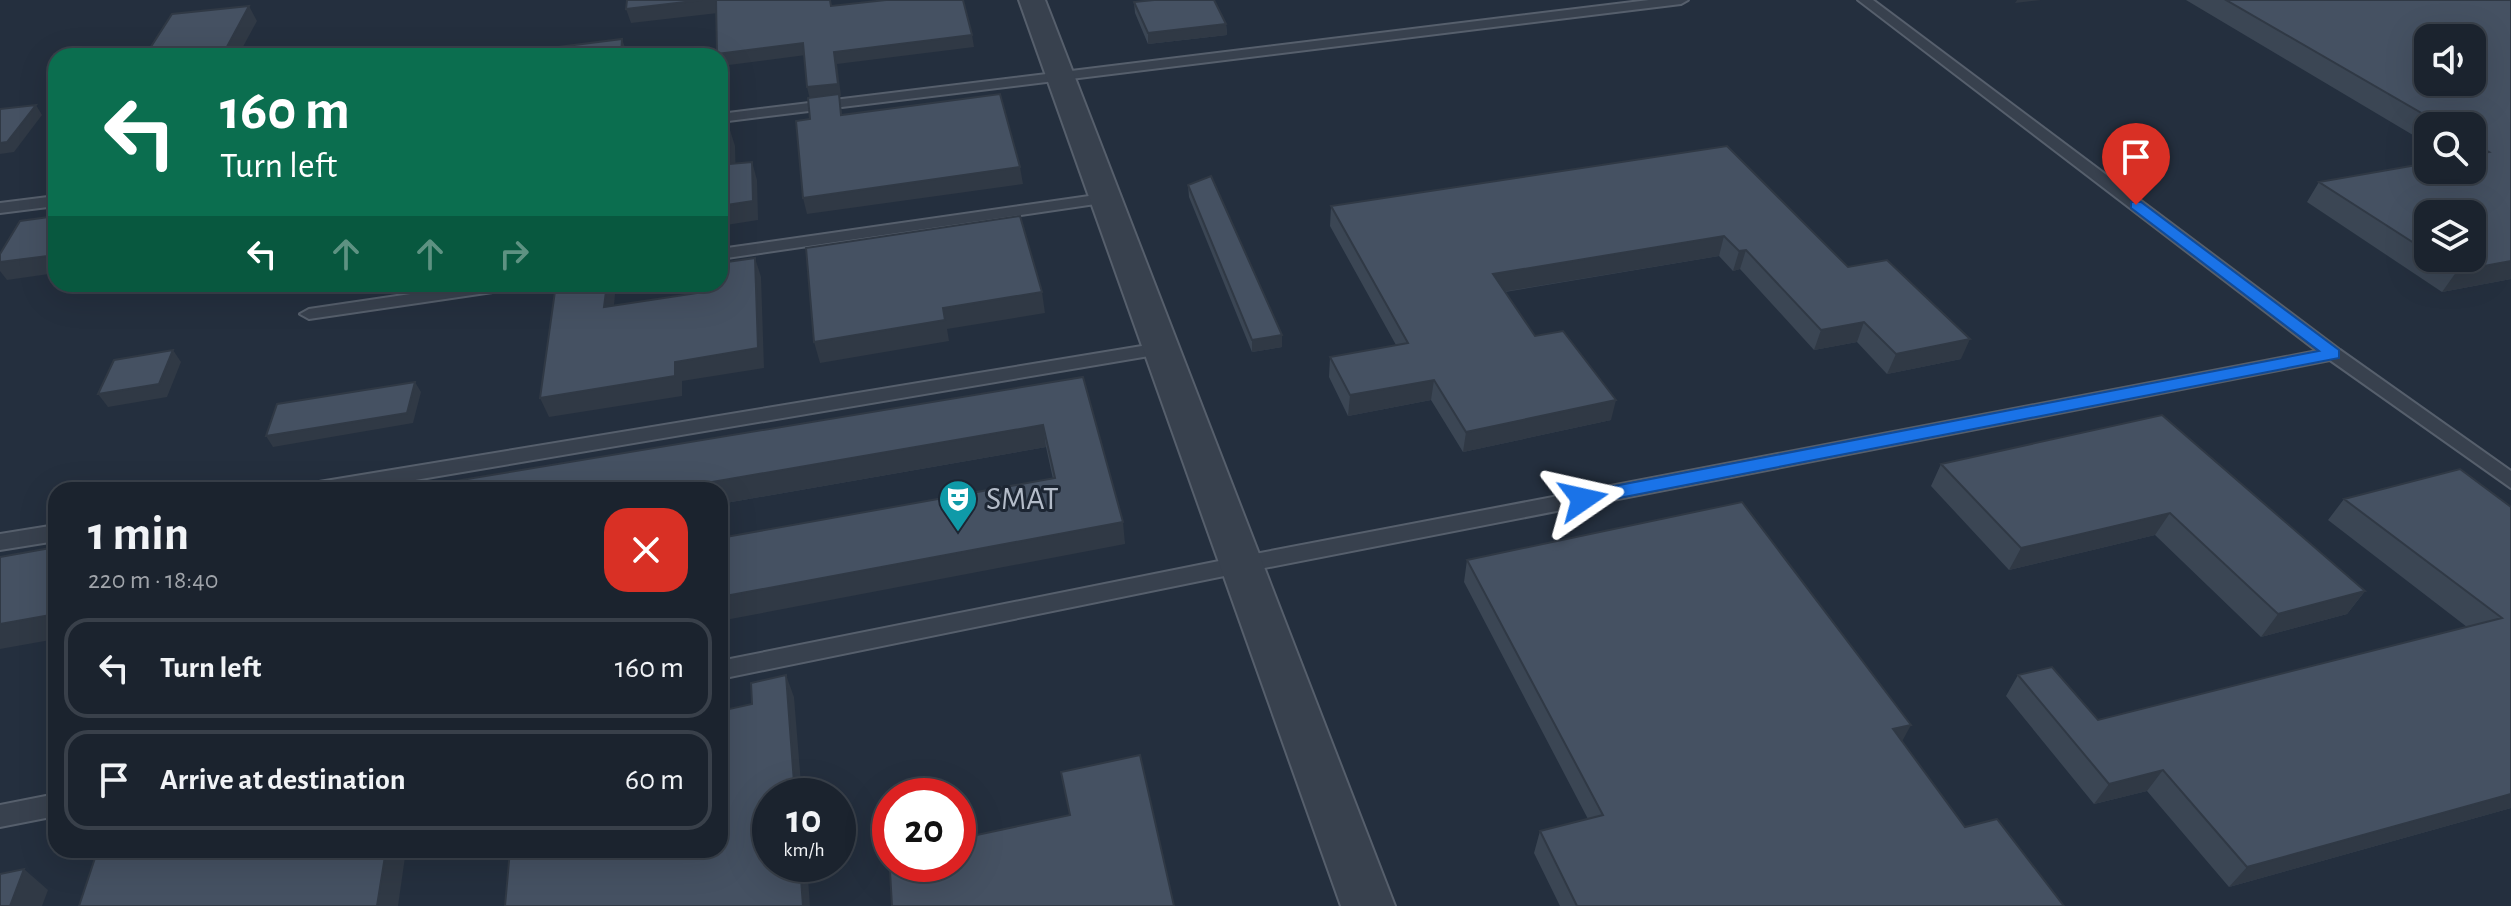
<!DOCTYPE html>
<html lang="en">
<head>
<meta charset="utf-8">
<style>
  :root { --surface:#1b232e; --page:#282f3a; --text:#f1f3f6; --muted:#a0a4aa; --line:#39404a }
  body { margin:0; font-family:"Alegreya Sans",sans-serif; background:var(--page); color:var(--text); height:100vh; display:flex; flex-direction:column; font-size:30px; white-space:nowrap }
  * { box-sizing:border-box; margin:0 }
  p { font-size:26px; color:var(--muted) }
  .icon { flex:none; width:44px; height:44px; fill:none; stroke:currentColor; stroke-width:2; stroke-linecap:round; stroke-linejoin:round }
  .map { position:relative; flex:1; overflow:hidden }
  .sheet { position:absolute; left:48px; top:482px; width:680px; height:376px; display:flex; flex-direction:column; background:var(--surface); border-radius:24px; box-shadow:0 8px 32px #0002,0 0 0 2px var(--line) }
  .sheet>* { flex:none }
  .top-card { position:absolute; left:48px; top:48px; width:680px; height:244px; border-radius:24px; box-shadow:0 8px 32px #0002,0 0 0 2px var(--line); background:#0b6e4f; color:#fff; overflow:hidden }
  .tools { position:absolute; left:2414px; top:24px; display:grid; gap:16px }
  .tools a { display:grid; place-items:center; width:72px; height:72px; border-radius:16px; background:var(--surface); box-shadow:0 8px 32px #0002,0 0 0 2px var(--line); font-size:40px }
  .speed { position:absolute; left:752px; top:778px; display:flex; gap:16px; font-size:40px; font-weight:700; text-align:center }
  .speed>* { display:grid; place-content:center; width:104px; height:104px; border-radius:50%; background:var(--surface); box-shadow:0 8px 32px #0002,0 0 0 2px var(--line); line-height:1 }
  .speed small { font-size:20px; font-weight:400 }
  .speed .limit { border:12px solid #d22; background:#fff; color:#111 }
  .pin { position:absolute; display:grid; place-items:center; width:68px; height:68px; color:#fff; margin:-82px -34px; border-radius:50% 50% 50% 0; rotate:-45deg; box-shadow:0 0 8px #0007 }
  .pin .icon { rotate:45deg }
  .me { position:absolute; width:88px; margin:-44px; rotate:79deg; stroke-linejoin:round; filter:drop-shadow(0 0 6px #0008) }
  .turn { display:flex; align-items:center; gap:28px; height:168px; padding:0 40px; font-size:36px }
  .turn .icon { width:104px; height:104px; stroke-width:2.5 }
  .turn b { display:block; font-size:56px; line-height:68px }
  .lanes { display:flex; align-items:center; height:76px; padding:0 40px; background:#0003; justify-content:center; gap:40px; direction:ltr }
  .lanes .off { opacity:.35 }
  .round { display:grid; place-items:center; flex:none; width:84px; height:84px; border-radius:24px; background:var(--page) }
  .headline { display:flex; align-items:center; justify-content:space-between; height:136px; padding:0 40px }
  h1 { font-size:48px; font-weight:700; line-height:60px }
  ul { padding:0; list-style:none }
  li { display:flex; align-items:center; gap:24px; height:100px; margin:0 16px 12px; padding:0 24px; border:4px solid var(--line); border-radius:24px }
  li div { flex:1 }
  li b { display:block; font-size:30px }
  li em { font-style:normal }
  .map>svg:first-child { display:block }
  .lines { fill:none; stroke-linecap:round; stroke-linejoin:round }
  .lane-casing { stroke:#565f6c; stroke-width:4 }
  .street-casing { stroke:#565f6c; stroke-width:4 }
  .lane { fill:#38414e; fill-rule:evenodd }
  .street { fill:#38414e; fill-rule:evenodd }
  .wall { fill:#3b4654; fill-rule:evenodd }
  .shaded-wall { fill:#303945 }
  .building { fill:#455162; stroke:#303945; stroke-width:2; fill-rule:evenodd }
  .route { fill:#1a73e8; stroke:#114b97; stroke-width:2 }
  .labels { text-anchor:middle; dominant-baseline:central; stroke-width:6; stroke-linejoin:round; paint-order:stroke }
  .poi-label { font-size:32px; fill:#b4bcc9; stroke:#1d2633; text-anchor:start }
</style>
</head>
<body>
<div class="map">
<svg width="2511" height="906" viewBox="0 0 2511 906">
  <rect width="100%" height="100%" fill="#242f3e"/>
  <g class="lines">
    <defs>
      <path id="lane" d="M 1649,0 L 1688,0 L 1681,4 L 720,122 L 720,114 Z
        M 1858,0 L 1873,0 L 2340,350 L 2511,471 L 2511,488 L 2330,360 L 1239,573 L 720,679 L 720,661 L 1239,557 L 2317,351 Z
        M 1103,194 L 1109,196 L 1109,202 L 720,259 L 720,249 Z
        M 56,196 L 56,206 L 0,213 L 0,203 Z
        M 478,284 L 523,284 L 514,289 L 309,319 L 300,314 L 309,309 Z
        M 1160,343 L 1169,349 L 1167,353 L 356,490 L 303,490 L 313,483 Z
        M 56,525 L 56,541 L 0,550 L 0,534 Z
        M 56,794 L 56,816 L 0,827 L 0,805 Z"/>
      <path id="street" d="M 1019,0 L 1045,0 L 1395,906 L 1341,906 Z"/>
    </defs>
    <use href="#lane" class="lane-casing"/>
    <use href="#street" class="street-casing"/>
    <use href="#lane" class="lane"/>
    <use href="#street" class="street"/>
  </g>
  <path class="wall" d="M 2186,0 L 2511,0 L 2511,279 L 2442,292 L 2307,202 L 2319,182 L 2472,170 L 2472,126 L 2428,126 L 2428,144 ZM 2428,214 L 2472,258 L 2428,258 Z
    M 1134,2 L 1226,24 L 1227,35 L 1148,44 L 1135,13 Z
    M 1727,146 L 1848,267 L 1961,359 L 1887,374 L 1857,342 L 1814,350 L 1740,269 L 1733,271 L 1719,256 L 1505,292 L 1535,336 L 1611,420 L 1463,452 L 1431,400 L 1348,416 L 1329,377 L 1330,357 L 1396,345 L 1330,226 L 1331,206 Z
    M 1188,185 L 1282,347 L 1252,352 L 1189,197 Z
    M 1083,377 L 1125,544 L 1053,479 L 1046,447 L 720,504 L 720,490 Z
    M 2162,415 L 2365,591 L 2347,614 L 2261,637 L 2155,535 L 2009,570 L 1931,486 L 1941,464 Z
    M 2344,499 L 2511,507 L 2511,808 L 2229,887 L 2147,791 L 2094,804 L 2006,696 L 2018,675 L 2098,720 L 2467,627 L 2328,520 Z
    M 1467,560 L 1902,742 L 1965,827 L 2064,906 L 1560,906 L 1534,853 L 1540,831 L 1588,819 L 1464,582 Z"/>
  <path class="shaded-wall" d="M 702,0 L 718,0 L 718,13 L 631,23 L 626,9 Z
    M 2017,0 L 2041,0 L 2015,3 Z
    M 249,6 L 257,21 L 238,56 L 220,56 Z
    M 1226,24 L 1227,35 L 1148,44 L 1148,33 Z
    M 972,35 L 974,47 L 837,64 L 841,96 L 839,96 L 845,131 L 810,100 L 807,87 L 834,52 Z
    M 622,39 L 628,56 L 621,56 Z
    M 803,43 L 806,55 L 721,66 L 720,56 L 718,56 L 717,54 Z
    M 36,105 L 42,115 L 14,152 L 0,154 L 0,143 Z
    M 729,127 L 735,146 L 736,183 L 730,164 Z
    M 752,162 L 757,180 L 758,220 L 720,226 L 720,206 Z
    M 1020,167 L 1023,184 L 807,214 L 803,198 Z
    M 1724,236 L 1719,256 L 1490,294 L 1493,274 Z
    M 1746,250 L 1740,269 L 1733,271 L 1739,251 Z
    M 56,255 L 56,273 L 7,280 L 0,271 L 0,262 Z
    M 755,258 L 761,277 L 764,368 L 682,381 L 682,396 L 549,417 L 540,398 L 675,362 Z
    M 2511,261 L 2511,279 L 2442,292 L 2457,271 Z
    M 287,284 L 329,284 L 290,289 Z
    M 607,284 L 616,284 L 612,326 L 604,307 Z
    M 1042,292 L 1045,313 L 947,329 L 949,341 L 820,363 L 814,342 L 943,308 Z
    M 1864,322 L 1857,342 L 1814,350 L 1821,330 Z
    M 1282,335 L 1282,347 L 1252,352 L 1252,340 Z
    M 1970,339 L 1961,359 L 1887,374 L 1896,354 Z
    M 173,350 L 181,362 L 167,397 L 108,407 L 98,394 Z
    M 1434,380 L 1431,400 L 1348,416 L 1350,395 Z
    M 415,382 L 421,392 L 413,423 L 273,447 L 266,436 Z
    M 1616,400 L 1611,420 L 1463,452 L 1466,432 Z
    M 1043,425 L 1046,447 L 720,504 L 720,490 L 666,490 Z
    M 2170,513 L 2155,535 L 2009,570 L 2021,548 Z
    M 1123,522 L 1125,544 L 720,621 L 720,597 Z
    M 2365,591 L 2347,614 L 2261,637 L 2278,614 Z
    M 56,614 L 56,639 L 0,649 L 0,624 Z
    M 786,675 L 794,697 L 802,796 L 795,796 Z
    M 1911,725 L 1899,747 L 1893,729 Z
    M 2163,770 L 2147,791 L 2094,804 L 2109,784 Z
    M 2511,794 L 2511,808 L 2229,887 L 2247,867 Z
    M 386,850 L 406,850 L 398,906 L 377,906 Z
    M 800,864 L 807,864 L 810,906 L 803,906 Z
    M 24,869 L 48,890 L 42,906 L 10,906 Z"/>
  <path class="building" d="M 627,0 L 702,0 L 626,9 Z
    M 716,0 L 830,0 L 831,6 L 886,0 L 963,0 L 972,35 L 834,52 L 838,84 L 807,87 L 803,43 L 717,54 Z
    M 1154,0 L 1214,0 L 1226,24 L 1148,33 L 1134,2 Z
    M 2226,0 L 2511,0 L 2511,261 L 2457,271 L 2437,258 L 2472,258 L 2472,214 L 2428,214 L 2428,252 L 2319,182 L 2428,163 L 2428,170 L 2472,170 L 2472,155 L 2489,152 L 2472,142 L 2472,126 L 2444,126 ZM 2428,38 L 2472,38 L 2472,82 L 2428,82 Z
    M 249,6 L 222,56 L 145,56 L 172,14 Z
    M 622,39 L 621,56 L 542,56 L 543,49 Z
    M 839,94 L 841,115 L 1000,94 L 1020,167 L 803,198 L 796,121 L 810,119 L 808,98 Z
    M 36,105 L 7,142 L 0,143 L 0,109 Z
    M 729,127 L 730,164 L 752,162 L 753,201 L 720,206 L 720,129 Z
    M 1727,146 L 1848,267 L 1887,260 L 1970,339 L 1896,354 L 1864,322 L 1821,330 L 1746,250 L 1739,251 L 1724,236 L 1493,274 L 1535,336 L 1563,331 L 1616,400 L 1466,432 L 1434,380 L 1350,395 L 1330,357 L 1408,343 L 1331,206 Z
    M 1211,176 L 1282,335 L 1252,340 L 1188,185 Z
    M 56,216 L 56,255 L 0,262 L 0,254 L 20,221 Z
    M 1020,216 L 1042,292 L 943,308 L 945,320 L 814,342 L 806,248 Z
    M 755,258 L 758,348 L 675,362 L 675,376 L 540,398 L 556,284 L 607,284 L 604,307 L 711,291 L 711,284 L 720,284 L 720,263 Z
    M 173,350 L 159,384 L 98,394 L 114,360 Z
    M 1083,377 L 1123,522 L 720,597 L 720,538 L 1055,478 L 1043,425 L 666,490 L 401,490 Z
    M 415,382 L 407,413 L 266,436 L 277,404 Z
    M 2162,415 L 2365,591 L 2278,614 L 2170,513 L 2021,548 L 1941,464 Z
    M 2460,469 L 2511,507 L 2511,794 L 2247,867 L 2163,770 L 2109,784 L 2018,675 L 2052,667 L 2098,720 L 2502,618 L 2344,499 Z
    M 1742,502 L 1911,725 L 1893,729 L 1965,827 L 1997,819 L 2064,906 L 1577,906 L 1540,831 L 1603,815 L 1467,560 Z
    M 56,547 L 56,614 L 0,624 L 0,557 Z
    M 786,675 L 795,796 L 770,796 L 770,864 L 800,864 L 803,906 L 505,906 L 510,850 L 720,850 L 720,711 L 752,704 L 751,683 Z
    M 1140,755 L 1174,906 L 892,906 L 889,854 L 890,853 L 890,864 L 958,864 L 958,839 L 1070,815 L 1061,772 Z
    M 105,850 L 386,850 L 377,906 L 79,906 L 97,852 Z
    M 24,869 L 10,906 L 0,906 L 0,874 Z"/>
  <path class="route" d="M 2131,202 L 2141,202 L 2339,350 L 2339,358 L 1583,505 L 1574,499 L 1583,492 L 2319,351 L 2131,208 Z"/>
  <defs>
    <symbol id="theatre-pin" viewBox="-11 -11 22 30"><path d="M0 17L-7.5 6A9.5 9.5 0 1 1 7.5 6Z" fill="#0f9aa8" stroke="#1d2633"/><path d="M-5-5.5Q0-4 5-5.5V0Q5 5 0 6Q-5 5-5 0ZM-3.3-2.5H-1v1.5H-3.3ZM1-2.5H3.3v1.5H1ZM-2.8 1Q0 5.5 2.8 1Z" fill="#fff"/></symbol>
  </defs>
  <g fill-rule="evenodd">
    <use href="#theatre-pin" x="936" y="477" width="44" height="60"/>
  </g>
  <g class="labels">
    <g class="poi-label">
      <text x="986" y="499">SMAT</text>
    </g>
  </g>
</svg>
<div class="tools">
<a><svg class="icon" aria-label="sound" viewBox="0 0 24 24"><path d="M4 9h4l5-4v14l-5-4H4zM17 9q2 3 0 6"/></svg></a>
<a><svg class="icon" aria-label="search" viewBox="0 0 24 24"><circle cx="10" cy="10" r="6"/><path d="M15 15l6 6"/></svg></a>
<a><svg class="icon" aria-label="layers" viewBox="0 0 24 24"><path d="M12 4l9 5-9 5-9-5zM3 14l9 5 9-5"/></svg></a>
</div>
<div class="speed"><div>10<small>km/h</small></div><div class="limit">20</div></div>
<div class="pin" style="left:2136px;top:205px;background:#d93025"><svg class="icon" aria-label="arrive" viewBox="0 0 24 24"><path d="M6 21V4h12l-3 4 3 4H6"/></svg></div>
<svg class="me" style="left:1583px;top:499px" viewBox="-20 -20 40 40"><path d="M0-17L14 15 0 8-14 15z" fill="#1a73e8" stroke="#fff" stroke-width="4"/></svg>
<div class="top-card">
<div class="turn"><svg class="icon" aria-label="left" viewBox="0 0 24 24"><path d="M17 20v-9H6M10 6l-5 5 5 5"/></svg><div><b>160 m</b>Turn left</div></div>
<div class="lanes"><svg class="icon" aria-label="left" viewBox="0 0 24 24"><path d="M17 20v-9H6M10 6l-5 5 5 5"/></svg><svg class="icon off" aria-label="ahead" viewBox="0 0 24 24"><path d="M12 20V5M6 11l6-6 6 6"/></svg><svg class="icon off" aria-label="ahead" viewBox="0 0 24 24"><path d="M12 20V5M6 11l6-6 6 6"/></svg><svg class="icon off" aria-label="right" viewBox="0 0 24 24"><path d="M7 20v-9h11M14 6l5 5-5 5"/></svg></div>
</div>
<section class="sheet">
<div class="headline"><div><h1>1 min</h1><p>220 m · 18:40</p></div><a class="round" style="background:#d93025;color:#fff"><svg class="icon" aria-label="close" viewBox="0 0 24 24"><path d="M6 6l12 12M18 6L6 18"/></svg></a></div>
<ul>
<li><svg class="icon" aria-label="left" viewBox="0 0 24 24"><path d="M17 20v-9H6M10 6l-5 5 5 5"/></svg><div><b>Turn left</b></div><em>160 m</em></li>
<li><svg class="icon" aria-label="arrive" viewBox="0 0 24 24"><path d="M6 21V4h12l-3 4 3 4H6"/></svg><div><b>Arrive at destination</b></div><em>60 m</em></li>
</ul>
</section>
</div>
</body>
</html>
